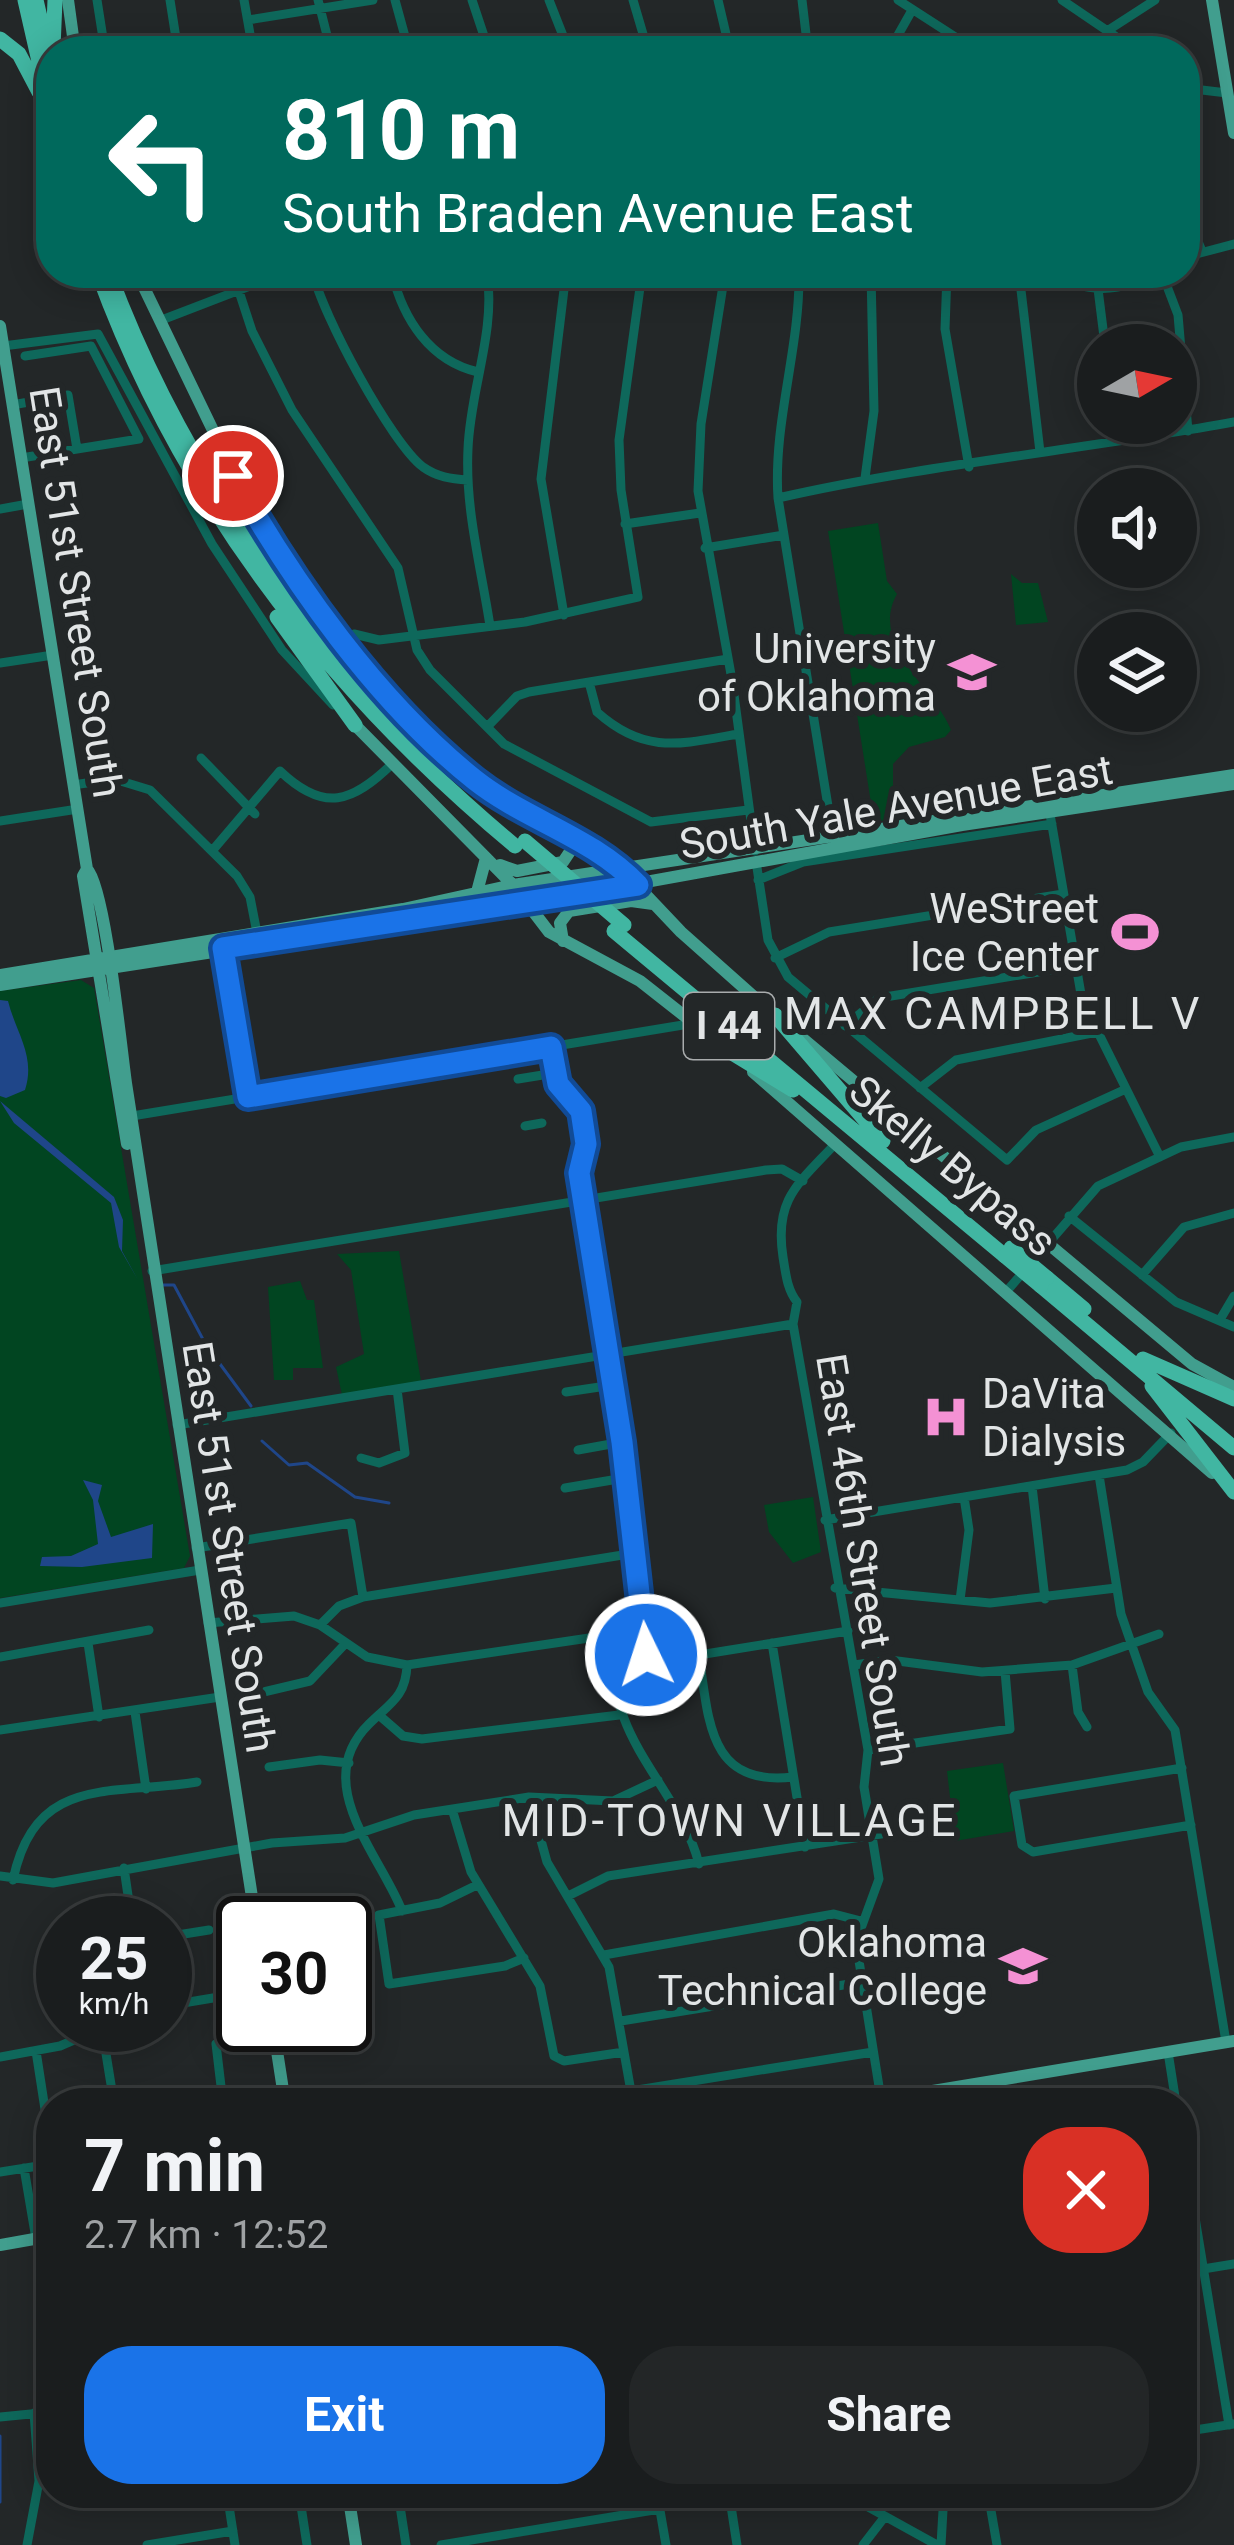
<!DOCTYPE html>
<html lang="en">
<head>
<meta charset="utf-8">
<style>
  :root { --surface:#1a1d1e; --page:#232627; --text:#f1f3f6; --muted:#9fa2a4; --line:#383b3c; --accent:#1a73e8 }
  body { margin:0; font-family:Roboto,sans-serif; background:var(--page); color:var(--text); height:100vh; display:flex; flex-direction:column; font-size:45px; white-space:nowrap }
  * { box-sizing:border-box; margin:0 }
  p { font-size:39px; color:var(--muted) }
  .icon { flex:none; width:66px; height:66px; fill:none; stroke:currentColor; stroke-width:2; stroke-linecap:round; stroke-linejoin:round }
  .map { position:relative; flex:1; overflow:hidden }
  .details { position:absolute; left:36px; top:2088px; width:1161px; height:420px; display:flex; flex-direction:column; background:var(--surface); border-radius:48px; box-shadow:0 6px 30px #0003,0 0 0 3px var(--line) }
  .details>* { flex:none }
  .banner { position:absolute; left:36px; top:36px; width:1164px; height:252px; border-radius:48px; box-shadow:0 6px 30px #0003,0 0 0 3px var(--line); background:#00695c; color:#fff; overflow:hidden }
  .needle { width:78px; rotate:81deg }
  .fabs { position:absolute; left:1077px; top:324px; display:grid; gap:24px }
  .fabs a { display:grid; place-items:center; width:120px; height:120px; border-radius:50%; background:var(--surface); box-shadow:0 6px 30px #0003,0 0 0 3px var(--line); font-size:60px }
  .speed { position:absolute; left:36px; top:1896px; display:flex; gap:24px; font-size:60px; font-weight:700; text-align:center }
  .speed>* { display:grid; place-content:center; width:156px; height:156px; border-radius:50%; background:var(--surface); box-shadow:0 6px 30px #0003,0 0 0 3px var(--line); line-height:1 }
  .speed small { font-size:30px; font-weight:400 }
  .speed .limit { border:6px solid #111; border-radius:18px; background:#fff; color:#111 }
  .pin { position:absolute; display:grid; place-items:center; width:102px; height:102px; color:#fff; margin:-51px; border:6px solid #fff; border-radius:50%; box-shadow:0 3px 12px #0007 }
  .me { position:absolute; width:132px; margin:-66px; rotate:356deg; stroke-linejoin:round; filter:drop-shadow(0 0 9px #0008) }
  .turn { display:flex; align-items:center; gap:42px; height:252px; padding:0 48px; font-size:54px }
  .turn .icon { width:156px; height:156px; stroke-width:2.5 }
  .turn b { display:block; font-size:84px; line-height:102px }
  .round { display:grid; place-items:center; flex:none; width:126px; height:126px; border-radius:48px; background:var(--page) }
  .summary { display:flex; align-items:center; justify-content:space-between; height:204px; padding:0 48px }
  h1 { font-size:72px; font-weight:700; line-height:90px }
  .button { display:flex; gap:24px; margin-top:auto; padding:24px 48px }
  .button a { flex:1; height:138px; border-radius:48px; background:var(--accent); color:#fff; font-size:48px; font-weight:700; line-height:138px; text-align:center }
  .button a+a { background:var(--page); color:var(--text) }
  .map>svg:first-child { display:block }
  .green { fill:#014521 }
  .water { fill:#1f4689 }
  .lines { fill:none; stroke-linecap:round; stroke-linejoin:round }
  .stream { stroke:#1f4689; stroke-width:3 }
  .minor { stroke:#0e685b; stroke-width:9 }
  .major { stroke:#419e8e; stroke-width:12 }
  .highway { stroke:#41b6a2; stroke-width:15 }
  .highway-bridge { stroke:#41b6a2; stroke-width:15 }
  .route-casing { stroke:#114b97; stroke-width:30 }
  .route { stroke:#1a73e8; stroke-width:21 }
  .labels { text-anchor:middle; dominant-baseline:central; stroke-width:12; stroke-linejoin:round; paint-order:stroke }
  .shield { fill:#232728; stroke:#a9acad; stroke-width:3 }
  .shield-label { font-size:39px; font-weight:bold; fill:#e2e5e6 }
  .street-label { font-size:42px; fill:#e2e5e6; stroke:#232728 }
  .poi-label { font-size:42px; fill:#e2e5e6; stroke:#232728; text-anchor:end }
  .neighbourhood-label { font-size:45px; letter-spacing:3px; fill:#e2e5e6; stroke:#232728 }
</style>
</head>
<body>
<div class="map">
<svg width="1234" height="2545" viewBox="0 0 1234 2545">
  <rect width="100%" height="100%" fill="#232728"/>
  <path class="green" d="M 878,523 L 887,581 L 897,594 C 868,645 937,691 951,730 L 945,737 L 909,747 L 893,764 L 893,819 L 874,822 L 828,531 Z
    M 1011,574 L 1022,583 L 1038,583 L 1048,622 L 1016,625 Z
    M 81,980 L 94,988 L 190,1556 L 184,1568 L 0,1598 L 0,991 Z
    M 399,1251 L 421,1381 L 342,1395 L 336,1367 L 364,1354 L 351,1270 L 337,1254 Z
    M 300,1281 L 307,1300 L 314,1300 L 323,1368 L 293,1368 L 293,1380 L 274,1380 L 268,1287 Z
    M 813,1497 L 821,1552 L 793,1563 L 769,1532 L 764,1505 Z
    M 1003,1763 L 1014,1831 L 955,1841 L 947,1771 Z"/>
  <path class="water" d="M 0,1000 L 8,1001 C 16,1033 36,1056 25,1090 L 6,1098 L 0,1096 Z
    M 0,1101 L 114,1197 L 123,1220 L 122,1251 L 138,1280 L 119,1247 L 111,1203 L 14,1123 Z
    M 83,1480 L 102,1485 L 98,1501 L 111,1537 L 153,1524 L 152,1558 L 82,1567 L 40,1566 L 42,1557 L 71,1556 L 98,1544 L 93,1500 Z"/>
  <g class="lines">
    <path class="stream" d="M 163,1285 L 174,1285 L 206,1345 L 251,1406
      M 262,1441 L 289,1465 L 307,1463 L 355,1497 L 389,1503
      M 0,2436 L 0,2502"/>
    <path class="minor" d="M 97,0 L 105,51
      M 170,0 L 178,51
      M 244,0 L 253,51
      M 318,0 L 331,51
      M 395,0 L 409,51
      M 472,0 L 489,51
      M 549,0 L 569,51
      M 633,0 L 648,51
      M 718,0 L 730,51
      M 802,0 L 808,51
      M 898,0 L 977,51
      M 1062,0 L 1137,51
      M 248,20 L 373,0
      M 1107,31 L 1155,0
      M 889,51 L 911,12
      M 1185,88 L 1227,93
      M 1185,211 L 1202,251
      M 1185,257 L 1234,244
      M 233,273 L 252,331 L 292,410 L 398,568 L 417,650 L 430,670 L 504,744 L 651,822 L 748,810
      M 313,273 C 322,314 391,443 423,467 C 437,477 451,479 468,480
      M 392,273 C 403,319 430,361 478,372
      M 487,273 C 496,332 470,390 468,449 C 465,509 481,567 490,626
      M 725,273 L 701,424 L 698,491 L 732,680 L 755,851
      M 799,273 C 800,349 773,422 778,498 L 833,837
      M 947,273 L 945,329 L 969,467
      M 1019,273 L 1040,452
      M 1048,273 C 1085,292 1118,295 1155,273
      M 1096,273 L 1105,345
      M 1162,273 L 1178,315 L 1188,431
      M 159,321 L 258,283 L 338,273
      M 3,346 L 98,334 L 212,544 L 282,650 L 333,705
      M 12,405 L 68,395 L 77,449
      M 1109,423 L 1111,442
      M 21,458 L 139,439 L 91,346 L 25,356
      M 865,478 L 874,411 L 871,273
      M 778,498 C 928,464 1082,450 1234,422
      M 0,509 L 28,504
      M 625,524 L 700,513
      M 705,548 L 784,535
      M 564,615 L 541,479 L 566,273
      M 344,641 L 354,634 L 379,640 L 525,622 L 638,597 L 621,490 L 619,440 L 642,273
      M 0,663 L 53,655
      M 589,682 L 597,712 C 645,755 681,744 738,734
      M 487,727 L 517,696 L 529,692 L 728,659
      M 201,758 L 255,814
      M 73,785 L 114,779 L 150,790 L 237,876 L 250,897 L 257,933
      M 1050,814 L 1082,1000 L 1160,1157
      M 0,821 L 78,809
      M 212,851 L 280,771 C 324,813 352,803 393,763
      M 756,861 L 768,940 L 788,977 L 1007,1160 L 1036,1130 L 1126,1089
      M 758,880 L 803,862 L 1052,824
      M 223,948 L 248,1097
      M 775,958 L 829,932 L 1063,894
      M 845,1026 L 879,998 L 1075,966
      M 551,1047 L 558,1084 L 581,1111 L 586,1145 L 579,1173 L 622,1442 L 646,1655
      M 518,1079 L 555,1073
      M 920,1088 L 956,1060 L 1097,1032
      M 126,1117 L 695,1023
      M 525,1126 L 542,1123
      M 836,1143 C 798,1184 774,1199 783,1257 C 786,1275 787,1289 797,1302 L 793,1324 L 868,1750 L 864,1787 L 879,1879 L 856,1942 L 881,2099
      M 1069,1216 L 1176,1302 L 1234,1327
      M 152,1271 L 766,1170 L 782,1169 L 803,1181
      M 1142,1275 L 1184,1227 L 1234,1213
      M 1005,1293 L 1098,1186 L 1181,1147 L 1234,1137
      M 1221,1318 L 1234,1296
      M 566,1392 L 613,1385
      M 177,1425 L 793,1324
      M 578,1450 L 622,1442
      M 361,1458 L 379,1463 L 405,1453 L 397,1389
      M 1099,1475 L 1121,1614 L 1148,1692 L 1175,1730 L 1226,2042
      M 1032,1486 L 1045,1599
      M 565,1488 L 624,1478
      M 825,1520 L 1127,1470 L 1143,1462 L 1171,1433
      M 196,1548 L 351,1523 L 363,1597
      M 835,1588 L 990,1603 L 1116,1588
      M 960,1600 L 969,1530 L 964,1497
      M 0,1603 L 200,1570
      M 208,1623 L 294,1616 L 320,1625 L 367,1657 L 407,1665 L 589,1638 L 674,1659 L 848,1631
      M 320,1625 L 339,1606 L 363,1597 L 635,1553
      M 88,1643 L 99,1717
      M 772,1643 L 805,1847
      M 619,1645 C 598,1733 679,1785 699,1864
      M 699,1656 C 709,1720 708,1787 793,1777
      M 0,1657 L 149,1630
      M 854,1665 L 890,1660 L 982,1672 L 1072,1665 L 1159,1634
      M 1072,1665 L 1078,1712 L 1087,1727
      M 255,1694 L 310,1681 L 346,1643
      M 135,1712 L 146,1789
      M 380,1716 L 403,1736 L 422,1739 L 619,1715
      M 0,1730 L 220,1697
      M 868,1750 L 1010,1729 L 1005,1671
      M 269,1767 L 320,1760 L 349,1763
      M 1182,1768 L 1014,1796 L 1022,1845 L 1033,1852 L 1191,1825
      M 529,1797 L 547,1862 L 609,1967 L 633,2103
      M 452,1809 L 471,1872 L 540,1986 L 554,2056 L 564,2061 L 624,2052
      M 124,1868 L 132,1923
      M 0,1876 L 53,1883 L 272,1843 L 345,1838 L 414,1815 L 529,1797 L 613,1801 L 658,1780
      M 13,1880 C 35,1773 113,1796 197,1782
      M 477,1885 L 440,1903 L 379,1915 L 389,1984 L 505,1966 L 524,1958
      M 568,1896 L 608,1876 L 894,1832 L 945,1807
      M 402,1911 C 381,1856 309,1783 369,1724 C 389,1704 406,1697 407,1665
      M 165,1937 L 209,1930
      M 63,1953 L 59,1954 L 63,1982
      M 604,1955 L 834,1914 L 861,1921
      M 165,2006 L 243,1993
      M 621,2021 L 862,1982
      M 102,2029 L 114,2103
      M 36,2051 L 51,2148
      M 1168,2052 L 1176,2103
      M 0,2057 L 60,2046 L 109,2025
      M 631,2091 L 873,2052
      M 223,2103 L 216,2044 L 274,2032
      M 1182,2138 L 1229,2425
      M 24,2168 L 36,2239
      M 0,2172 L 51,2164
      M 1203,2269 L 1234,2264
      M 0,2417 L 51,2412
      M 1182,2432 L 1234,2424
      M 227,2493 L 235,2545
      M 299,2493 L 307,2545
      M 398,2493 L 406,2545
      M 657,2493 L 666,2545
      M 729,2493 L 737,2545
      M 843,2493 L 937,2545
      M 988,2493 L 997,2545
      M 730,2498 L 758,2493
      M 27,2545 L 39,2481 L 34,2413
      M 147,2545 L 233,2531
      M 441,2545 L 660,2509
      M 863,2545 L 883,2519
      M 941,2545 L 944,2493"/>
    <path class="major" d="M 68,0 L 75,51
      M 1212,0 L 1234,133
      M 137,273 L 250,507 L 363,665 L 470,776 L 609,856 L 681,932 L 780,1020
      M 0,326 L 87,869 C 105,886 121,1048 126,1083 C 168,1363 212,1643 256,1923
      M 355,725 L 513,885 L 549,932 L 640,981 L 729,1051
      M 500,865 L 517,871 L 563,862 L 571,850 L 565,831
      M 87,869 L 83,876 L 127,1144
      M 477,892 L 486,858
      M 563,941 L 560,923 L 569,911 L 631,901 L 653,904
      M 0,975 L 403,909 L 513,885 L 1234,775
      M 0,985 L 524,904 L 962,825 L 1234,784
      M 801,1037 L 1192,1364 L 1234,1387
      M 753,1072 L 1212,1473
      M 273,2025 L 285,2103
      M 860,2103 L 1234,2041
      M 0,2245 L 51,2236
      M 348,2493 L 356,2545"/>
    <path class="highway" d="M 25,0 L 51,114
      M 36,0 L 51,65
      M 0,39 L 19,54 L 39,92
      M 53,48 L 55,0
      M 98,273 C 182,503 328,690 515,846
      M 109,273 C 173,445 274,594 398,728
      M 277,617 L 355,725
      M 329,640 L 363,665
      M 614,931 L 1005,1256
      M 775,1015 L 883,1141
      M 724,1048 L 793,1090
      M 1047,1278 L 1084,1309
      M 1041,1286 L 1234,1448
      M 1143,1359 L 1234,1399
      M 1152,1386 L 1234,1492"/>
    <path class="highway-bridge" d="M 525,841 L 624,925
      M 1011,1248 L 1047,1278
      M 1005,1256 L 1041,1286"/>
  </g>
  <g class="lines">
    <defs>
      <path id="route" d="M 233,476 C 293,583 378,703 475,780 C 527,821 591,836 638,885 L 223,948 L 248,1097 L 551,1047 L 558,1084 L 581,1111 L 586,1144 L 579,1173 L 622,1442 L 646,1655"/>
    </defs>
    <use href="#route" class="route-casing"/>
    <use href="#route" class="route"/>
  </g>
  <defs>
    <symbol id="university-bare" viewBox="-9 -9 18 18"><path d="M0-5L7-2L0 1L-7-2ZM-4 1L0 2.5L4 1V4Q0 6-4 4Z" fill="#f491d4" stroke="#232728" stroke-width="2.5" paint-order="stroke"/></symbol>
    <symbol id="stadium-bare" viewBox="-9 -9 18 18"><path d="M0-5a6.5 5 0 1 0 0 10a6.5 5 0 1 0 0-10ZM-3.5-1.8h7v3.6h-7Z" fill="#f491d4" stroke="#232728" stroke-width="2.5" paint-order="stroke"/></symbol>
    <symbol id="hospital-bare" viewBox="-9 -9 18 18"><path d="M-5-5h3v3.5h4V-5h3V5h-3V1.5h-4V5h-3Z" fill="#f491d4" stroke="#232728" stroke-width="2.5" paint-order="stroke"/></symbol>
  </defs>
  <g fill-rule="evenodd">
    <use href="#university-bare" x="939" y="639" width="66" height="66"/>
    <use href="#stadium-bare" x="1102" y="899" width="66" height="66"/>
    <use href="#hospital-bare" x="913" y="1384" width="66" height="66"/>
    <use href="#university-bare" x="990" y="1933" width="66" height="66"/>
  </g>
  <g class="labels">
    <rect class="shield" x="684" y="993" width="90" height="66" rx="9"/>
    <g class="shield-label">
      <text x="729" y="1026">I 44</text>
    </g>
    <g class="street-label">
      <text transform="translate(76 592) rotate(81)">East 51st Street South</text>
      <text transform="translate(896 807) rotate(-10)">South Yale Avenue East</text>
      <text transform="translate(953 1166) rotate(40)">Skelly Bypass</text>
      <text transform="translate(229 1547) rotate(81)">East 51st Street South</text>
      <text transform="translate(863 1560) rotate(81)">East 46th Street South</text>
    </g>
    <g class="poi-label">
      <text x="936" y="648">University<tspan x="936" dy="48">of Oklahoma</tspan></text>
      <text x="1099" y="908">WeStreet<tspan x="1099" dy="48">Ice Center</tspan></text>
      <text x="982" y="1393" text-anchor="start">DaVita<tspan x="982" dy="48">Dialysis</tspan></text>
      <text x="987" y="1942">Oklahoma<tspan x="987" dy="48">Technical College</tspan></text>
    </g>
    <g class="neighbourhood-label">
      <text x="993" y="1013">MAX CAMPBELL V</text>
      <text x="730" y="1820">MID-TOWN VILLAGE</text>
    </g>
  </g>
</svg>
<div class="fabs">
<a><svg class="needle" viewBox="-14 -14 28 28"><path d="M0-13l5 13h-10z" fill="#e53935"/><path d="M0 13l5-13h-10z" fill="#9fa2a4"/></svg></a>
<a><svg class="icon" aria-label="sound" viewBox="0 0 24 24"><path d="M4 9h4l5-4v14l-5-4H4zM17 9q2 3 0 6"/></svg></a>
<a><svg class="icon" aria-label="layers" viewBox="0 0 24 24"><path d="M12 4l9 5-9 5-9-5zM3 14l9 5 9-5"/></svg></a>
</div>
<div class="speed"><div>25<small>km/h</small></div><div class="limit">30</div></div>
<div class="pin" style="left:233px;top:476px;background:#d93025"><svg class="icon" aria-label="arrive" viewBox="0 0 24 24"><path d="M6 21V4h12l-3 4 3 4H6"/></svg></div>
<svg class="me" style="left:646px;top:1655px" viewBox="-20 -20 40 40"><circle r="17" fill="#1a73e8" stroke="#fff" stroke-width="3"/><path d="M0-11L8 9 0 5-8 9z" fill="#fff"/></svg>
<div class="banner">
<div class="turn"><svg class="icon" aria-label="left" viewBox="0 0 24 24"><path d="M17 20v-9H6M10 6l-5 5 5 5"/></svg><div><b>810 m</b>South Braden Avenue East</div></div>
</div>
<section class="details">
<div class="summary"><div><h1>7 min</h1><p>2.7 km · 12:52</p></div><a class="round" style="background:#d93025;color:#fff"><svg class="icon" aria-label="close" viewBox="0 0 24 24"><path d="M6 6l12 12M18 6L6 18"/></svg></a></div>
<div class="button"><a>Exit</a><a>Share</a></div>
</section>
</div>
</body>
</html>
